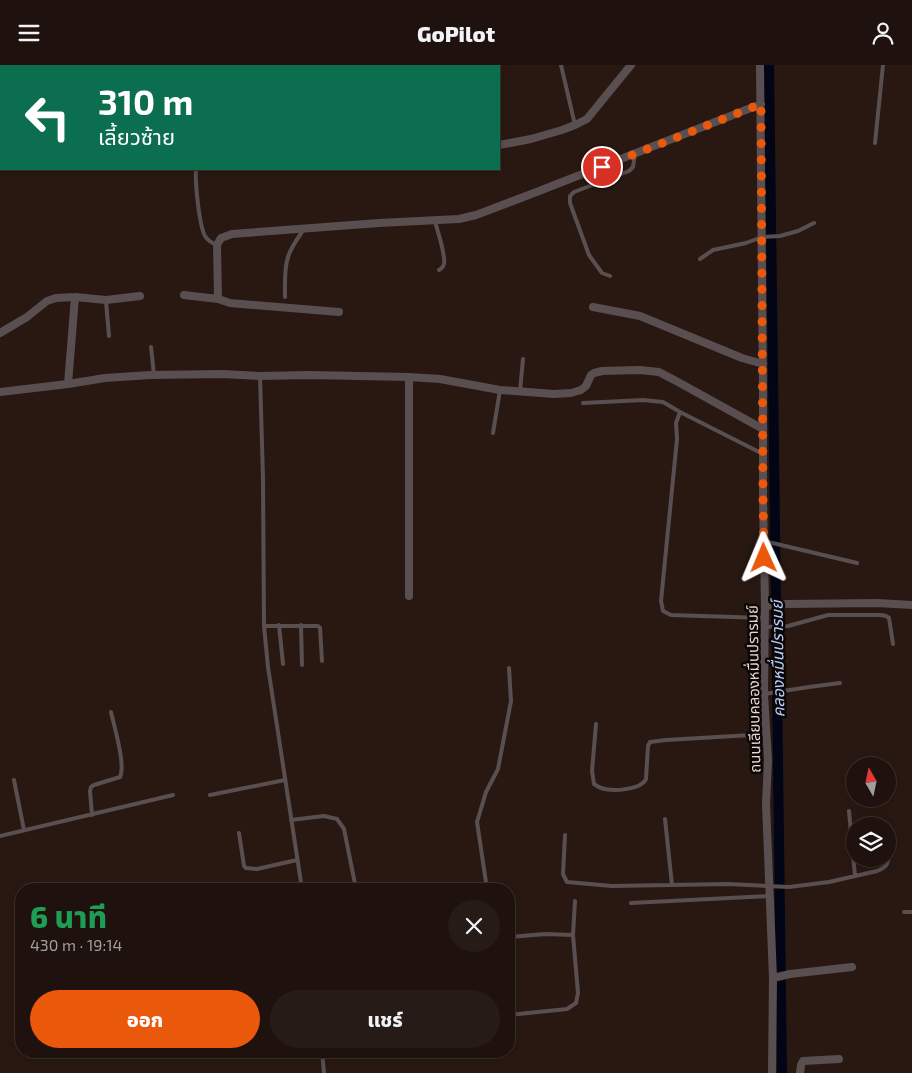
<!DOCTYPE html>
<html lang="th">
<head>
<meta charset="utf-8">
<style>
  :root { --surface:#1f120e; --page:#271b17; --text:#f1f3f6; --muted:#a19e9e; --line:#3c322e; --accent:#ea580c }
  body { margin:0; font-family:"Exo 2","Noto Sans Thai",sans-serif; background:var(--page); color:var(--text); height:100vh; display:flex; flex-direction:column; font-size:19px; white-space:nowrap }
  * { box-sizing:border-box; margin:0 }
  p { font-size:16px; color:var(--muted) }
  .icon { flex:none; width:28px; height:28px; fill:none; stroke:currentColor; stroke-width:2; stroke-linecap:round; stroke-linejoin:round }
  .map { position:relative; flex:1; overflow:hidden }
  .details { position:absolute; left:15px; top:818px; width:500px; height:175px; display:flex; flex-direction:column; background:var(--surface); border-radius:20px; box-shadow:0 2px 8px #0003,0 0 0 1px var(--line) }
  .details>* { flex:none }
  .guide { position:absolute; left:0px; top:0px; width:500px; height:105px; box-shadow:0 2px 8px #0003,0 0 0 1px var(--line); background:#0b6e4f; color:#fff; overflow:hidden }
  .needle { width:32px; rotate:351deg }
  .fabs { position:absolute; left:846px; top:692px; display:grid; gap:10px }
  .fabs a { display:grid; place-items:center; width:50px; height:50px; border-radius:50%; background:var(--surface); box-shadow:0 2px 8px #0003,0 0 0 1px var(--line); font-size:25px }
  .pin { position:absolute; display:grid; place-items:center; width:42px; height:42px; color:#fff; margin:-21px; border:2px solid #fff; border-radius:50%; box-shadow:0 1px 5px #0007 }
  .me { position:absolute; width:55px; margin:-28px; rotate:359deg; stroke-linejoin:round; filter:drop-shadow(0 0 4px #0008) }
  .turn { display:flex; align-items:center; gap:18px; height:105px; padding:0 15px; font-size:22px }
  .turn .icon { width:65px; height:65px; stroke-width:2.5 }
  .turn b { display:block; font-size:35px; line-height:42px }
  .round { display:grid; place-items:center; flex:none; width:52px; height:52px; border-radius:26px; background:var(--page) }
  .summary { display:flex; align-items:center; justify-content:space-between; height:85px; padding:0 15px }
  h1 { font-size:30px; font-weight:800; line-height:38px; color:#1e9e55 }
  .primary-button { display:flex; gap:10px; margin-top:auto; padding:10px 15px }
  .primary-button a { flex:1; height:58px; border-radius:30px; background:var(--accent); color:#fff; font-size:20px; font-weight:800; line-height:58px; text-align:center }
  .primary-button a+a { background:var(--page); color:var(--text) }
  header { display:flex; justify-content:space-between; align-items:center; height:65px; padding:0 15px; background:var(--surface); font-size:22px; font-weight:800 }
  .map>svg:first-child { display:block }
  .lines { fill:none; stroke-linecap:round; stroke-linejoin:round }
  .canal { stroke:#010516; stroke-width:10 }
  .lane { stroke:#594f51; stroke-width:4 }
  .street { stroke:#594f51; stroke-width:8 }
  .route { stroke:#ea580c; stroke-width:9; stroke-dasharray:0 16.2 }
  .labels { text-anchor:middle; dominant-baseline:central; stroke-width:5; stroke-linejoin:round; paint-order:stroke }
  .street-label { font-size:15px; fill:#e4d8d3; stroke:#0c0604 }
  .water-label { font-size:16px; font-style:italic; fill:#b7cfff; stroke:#0c0604 }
</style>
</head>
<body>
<header><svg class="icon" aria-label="menu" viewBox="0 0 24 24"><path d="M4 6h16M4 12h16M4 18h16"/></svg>GoPilot<svg class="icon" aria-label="person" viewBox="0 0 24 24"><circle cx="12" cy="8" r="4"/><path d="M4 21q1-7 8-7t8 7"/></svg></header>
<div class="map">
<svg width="912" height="1008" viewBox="0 0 912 1008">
  <rect width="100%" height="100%" fill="#291812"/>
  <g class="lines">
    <path class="canal" d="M 769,0 L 782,1008"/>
    <path class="lane" d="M 311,0 L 312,1
      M 561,0 L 575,60
      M 23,1 L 23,0
      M 0,29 L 1,29
      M 875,78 L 883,0
      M 196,104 C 195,117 199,160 205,171 C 208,176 212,178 217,180
      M 435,156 C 437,165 446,190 444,199 C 443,203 442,203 439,205
      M 700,194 L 713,185 L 746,178 L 762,172 L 780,171 L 798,166 L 814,158
      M 610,211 L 602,208 L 589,190 L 570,138 L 570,131 L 574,127 L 629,106 L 633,102 L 635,89
      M 285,232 C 285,219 284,204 288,192 C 291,182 298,173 304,164
      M 106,236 L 109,271
      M 151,282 L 154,310
      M 260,311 L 263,413 L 264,561 L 268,602 L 302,824
      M 520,326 L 523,294
      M 583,338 L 643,335 L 663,337 L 680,347
      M 493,368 L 500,325
      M 763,389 L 680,347 L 676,358 L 677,374 L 661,536 L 663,546 L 671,550 L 765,553
      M 764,476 L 857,498
      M 279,560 L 283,599
      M 301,560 L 302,600
      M 264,561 L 318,561 L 320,563 L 322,596
      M 765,562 L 788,561 L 828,550 L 881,550 L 886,551 L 889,553 L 893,579
      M 764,629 L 809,622 L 840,618
      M 596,659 L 592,706 L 594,719 C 595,720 599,722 601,723 C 612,727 641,725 646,714 L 648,681 L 650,677 L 666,675 L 767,669
      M 14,715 L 24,765
      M 210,730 L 285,715
      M 849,746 L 855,811
      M 92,750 L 90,726 L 91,722 L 94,720 L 120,712 C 126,700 114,661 111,647
      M 665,754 L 672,820
      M 291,755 L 324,751 L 337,754 L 344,764 L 356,824
      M 239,768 L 244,801 L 246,803 L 257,804 L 297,795
      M 565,770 L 563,809 L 567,817 L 612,821 L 728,819 L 789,822 L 829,817 L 877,806 C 889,801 888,798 889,786
      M 0,771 L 173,730
      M 487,824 L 477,757 L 486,727 L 498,704 L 511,636 L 509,603
      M 631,838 L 770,831
      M 904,847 L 912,847
      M 509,872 L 546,869 L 573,870
      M 509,950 L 567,944 L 576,938 L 578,928 L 573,870 L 575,836
      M 322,986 L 324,1008"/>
    <path class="street" d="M 394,0 L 394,1
      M 760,0 L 763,329 L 763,433 L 765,541 L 764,629 L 768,695 L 766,739 L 773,913 L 772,1008
      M 499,80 L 531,74 L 562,65 L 575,60 L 587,54 L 631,0
      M 184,230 L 218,234 L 230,238 L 339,247
      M 218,234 L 217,180 L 221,173 L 232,169 L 379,158 L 459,154 L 476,150 L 534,128 L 761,39
      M 593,242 L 640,251 L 742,293 L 763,299
      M 0,268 L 27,252 L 47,236 L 56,233 L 75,232 L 106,235 L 140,231
      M 68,319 L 75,232
      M 0,327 L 68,319 L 105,313 L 150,310 L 222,309 L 260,311 L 309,310 L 409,312 L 440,314 L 500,325 L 554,329 L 571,328 L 581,325 L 586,321 L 591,310 L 594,308 L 602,306 L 640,305 L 659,307 L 678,317 L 763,364
      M 409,531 L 409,312
      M 765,541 L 786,539 L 877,538 L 912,540
      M 773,913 L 790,909 L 852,902
      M 800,1008 L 801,1000 L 803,996 L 839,994"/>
  </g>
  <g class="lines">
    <path class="route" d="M 602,102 L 761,39 L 763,433 L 764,493"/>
  </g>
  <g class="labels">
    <g class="street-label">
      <text transform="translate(753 624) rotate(-91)">ถนนเลียบคลองหมื่นปรารมย์</text>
    </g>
    <g class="water-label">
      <text transform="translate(777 594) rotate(-91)">คลองหมื่นปรารมย์</text>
    </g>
  </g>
</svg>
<div class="fabs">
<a><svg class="needle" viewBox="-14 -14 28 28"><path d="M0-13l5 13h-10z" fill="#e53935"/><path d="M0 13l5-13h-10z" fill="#a19e9e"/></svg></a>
<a><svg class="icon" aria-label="layers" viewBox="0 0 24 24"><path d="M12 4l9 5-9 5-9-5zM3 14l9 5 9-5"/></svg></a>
</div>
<div class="pin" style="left:602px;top:102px;background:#d93025"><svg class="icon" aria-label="arrive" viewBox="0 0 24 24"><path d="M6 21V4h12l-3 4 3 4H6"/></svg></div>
<svg class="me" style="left:764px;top:493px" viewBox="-20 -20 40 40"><path d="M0-17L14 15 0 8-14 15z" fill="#ea580c" stroke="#fff" stroke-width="4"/></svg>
<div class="guide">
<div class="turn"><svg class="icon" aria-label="left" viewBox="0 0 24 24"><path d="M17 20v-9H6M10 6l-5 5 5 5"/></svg><div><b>310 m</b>เลี้ยวซ้าย</div></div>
</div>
<section class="details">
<div class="summary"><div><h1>6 นาที</h1><p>430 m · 19:14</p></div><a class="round"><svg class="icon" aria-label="close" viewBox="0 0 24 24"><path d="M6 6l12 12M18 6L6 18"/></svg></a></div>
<div class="primary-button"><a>ออก</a><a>แชร์</a></div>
</section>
</div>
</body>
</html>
